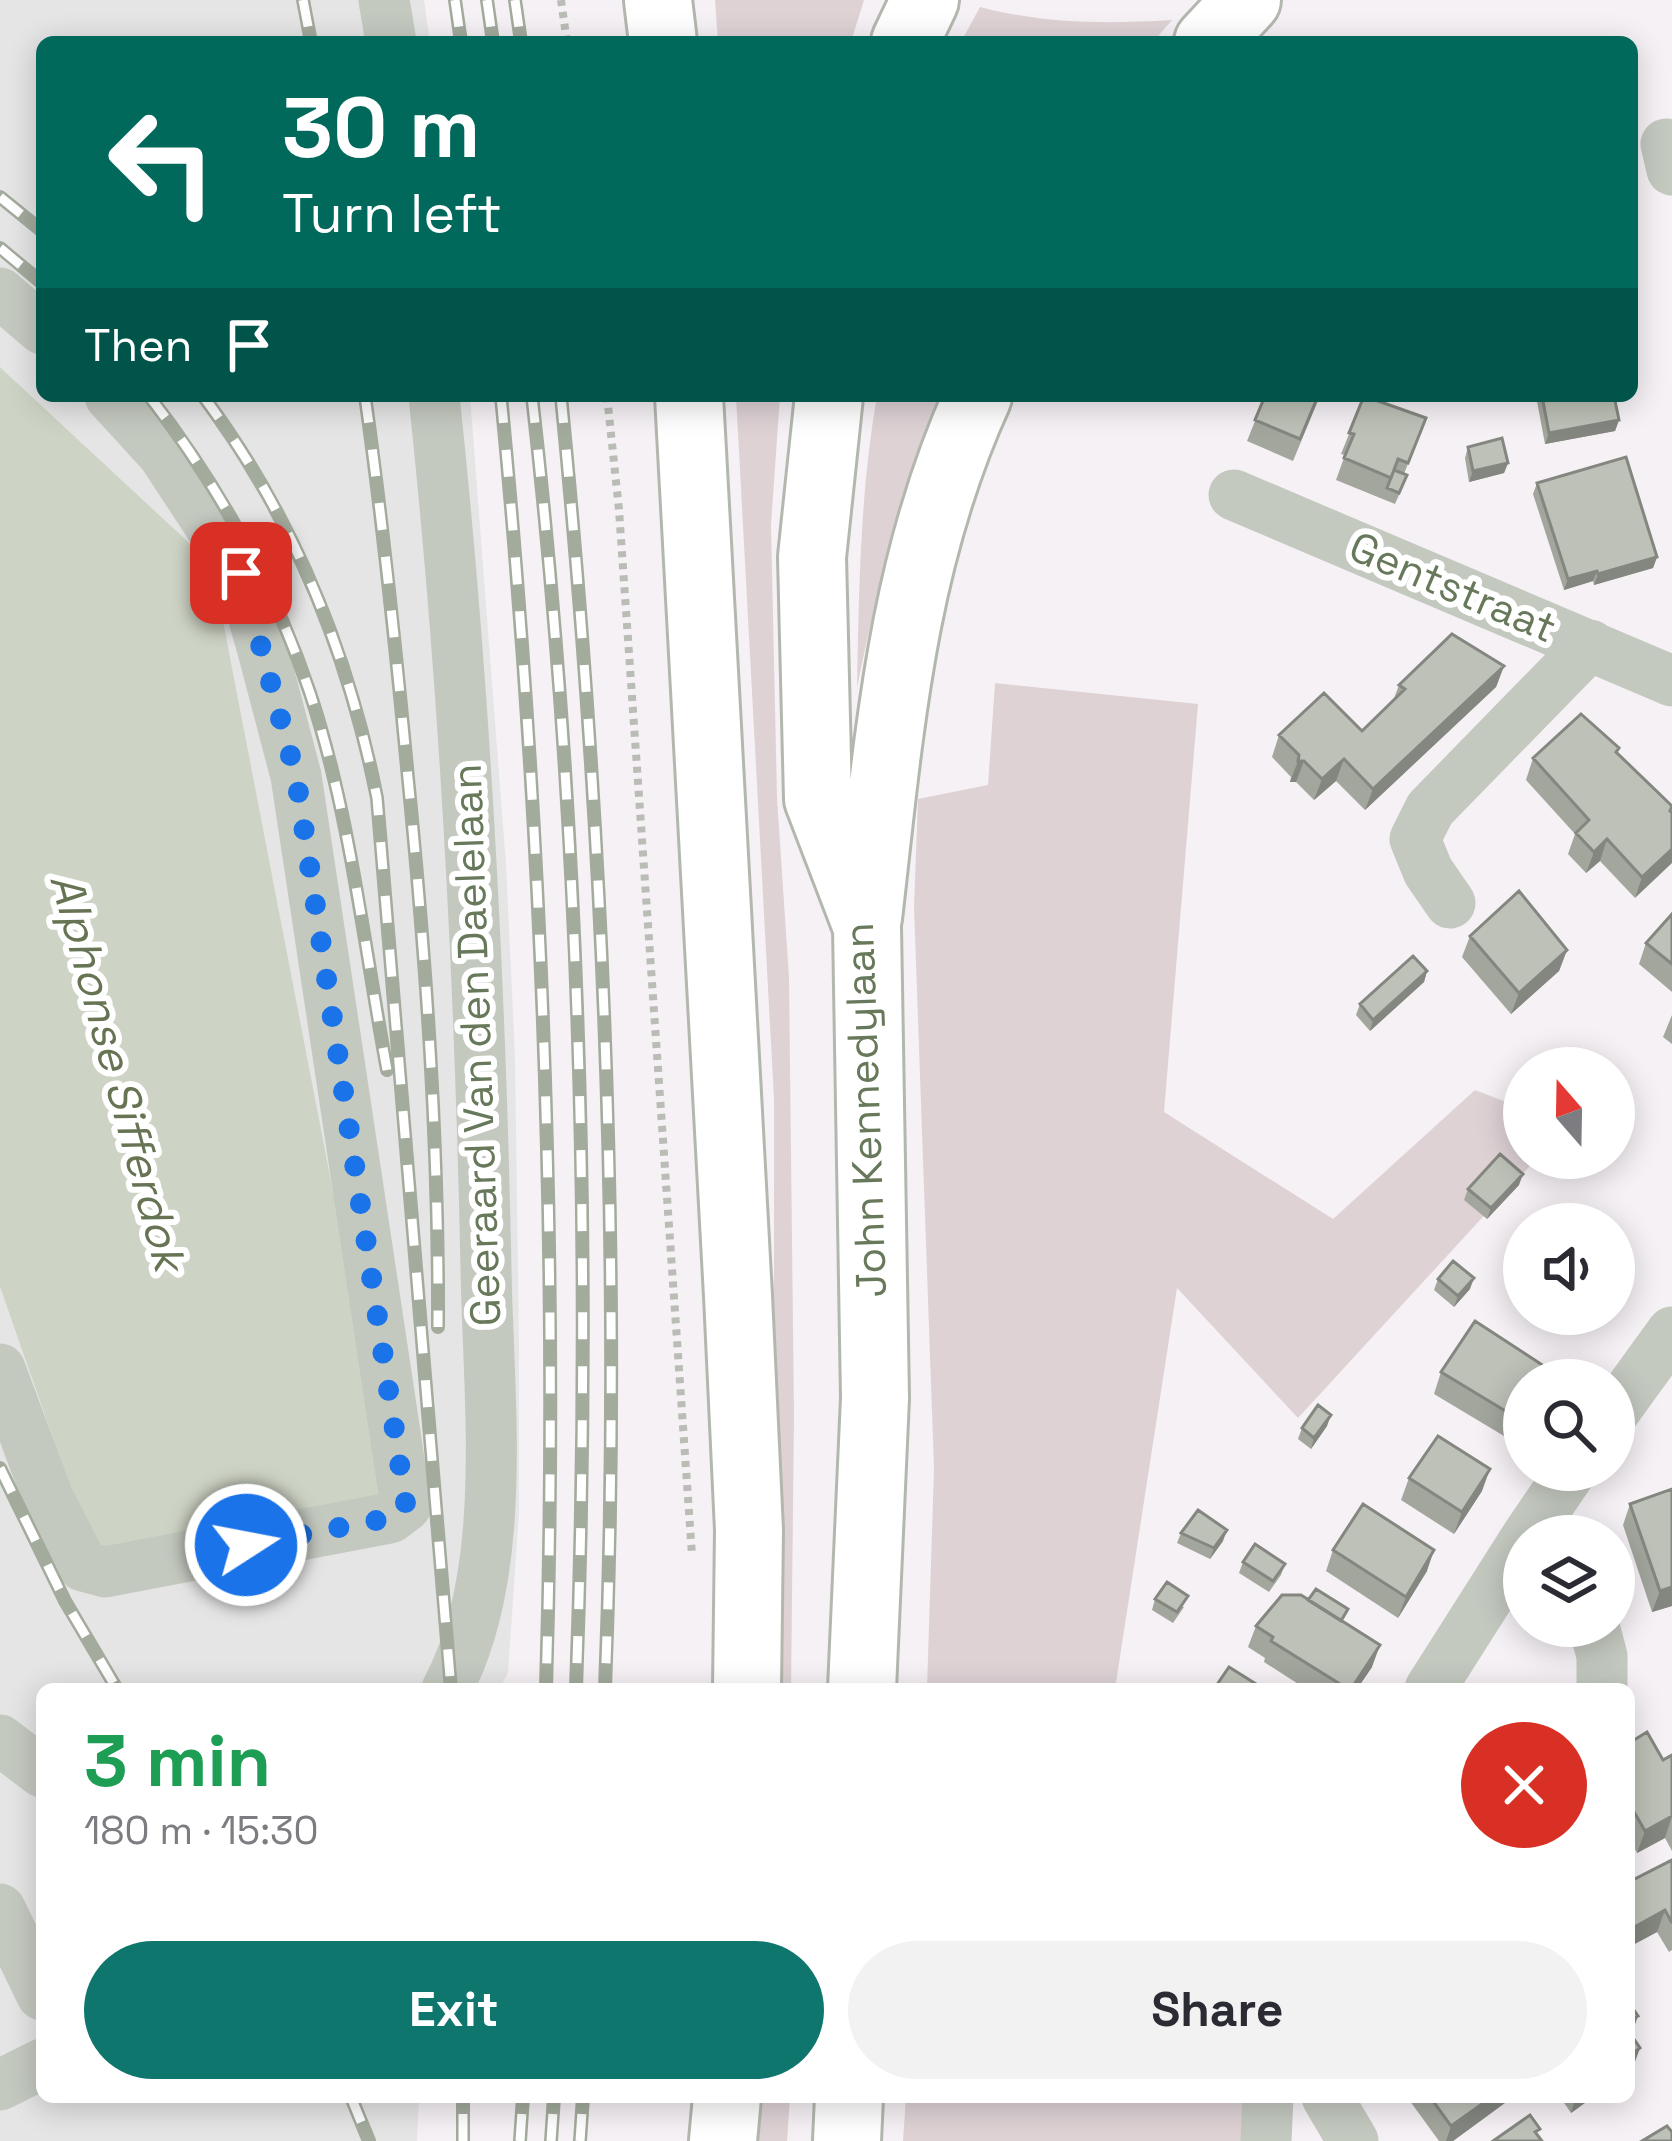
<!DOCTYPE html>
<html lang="en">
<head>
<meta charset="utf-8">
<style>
  :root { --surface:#fff; --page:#f2f2f3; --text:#2b2b33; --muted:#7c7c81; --accent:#0f766e }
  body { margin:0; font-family:"Space Grotesk",sans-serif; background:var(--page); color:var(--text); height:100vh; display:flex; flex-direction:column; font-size:45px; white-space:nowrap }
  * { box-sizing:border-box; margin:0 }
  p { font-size:39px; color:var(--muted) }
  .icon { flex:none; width:66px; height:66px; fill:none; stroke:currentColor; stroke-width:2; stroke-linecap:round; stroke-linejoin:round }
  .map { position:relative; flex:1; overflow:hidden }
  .details { position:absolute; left:36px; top:1683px; width:1599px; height:420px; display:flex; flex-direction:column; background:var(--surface); border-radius:18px; box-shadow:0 6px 30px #0003 }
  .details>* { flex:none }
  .guide { position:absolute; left:36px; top:36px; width:1602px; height:366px; border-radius:18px; box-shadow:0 6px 30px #0003; background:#00695c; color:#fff; overflow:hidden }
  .needle { width:78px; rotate:340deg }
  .fabs { position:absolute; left:1503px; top:1047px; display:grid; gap:24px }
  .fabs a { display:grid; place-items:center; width:132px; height:132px; border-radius:50%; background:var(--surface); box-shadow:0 6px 30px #0003; font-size:60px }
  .pin { position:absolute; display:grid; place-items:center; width:102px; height:102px; color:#fff; margin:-51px; border-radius:24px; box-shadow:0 6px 18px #0006 }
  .me { position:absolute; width:132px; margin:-66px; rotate:79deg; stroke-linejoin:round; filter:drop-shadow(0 0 9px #0008) }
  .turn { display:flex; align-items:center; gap:42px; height:252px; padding:0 48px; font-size:54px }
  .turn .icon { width:156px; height:156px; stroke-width:2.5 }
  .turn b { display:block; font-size:84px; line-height:102px }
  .then { display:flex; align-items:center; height:114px; padding:0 48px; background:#0003; gap:24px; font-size:45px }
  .round { display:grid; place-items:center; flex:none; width:126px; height:126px; border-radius:63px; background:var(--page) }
  .headline { display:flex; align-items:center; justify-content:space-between; height:204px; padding:0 48px }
  h1 { font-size:72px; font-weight:800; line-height:90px; color:#1e9e55 }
  .primary-button { display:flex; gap:24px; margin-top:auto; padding:24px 48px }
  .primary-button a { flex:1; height:138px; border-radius:72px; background:var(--accent); color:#fff; font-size:48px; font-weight:800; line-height:138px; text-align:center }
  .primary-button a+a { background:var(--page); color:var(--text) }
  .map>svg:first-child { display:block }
  .built { fill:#e6e5e6 }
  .green { fill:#ded2d5 }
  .water { fill:#ced4c5 }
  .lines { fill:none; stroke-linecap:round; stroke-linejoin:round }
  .highway-casing { stroke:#b3b8af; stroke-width:72 }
  .path { stroke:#b9bdb6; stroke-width:8; stroke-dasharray:6 6; stroke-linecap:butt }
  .minor { stroke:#c4c9c0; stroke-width:51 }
  .highway { stroke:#fff; stroke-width:66 }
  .rail-casing { stroke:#a3ab9d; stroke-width:14 }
  .rail { stroke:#fff; stroke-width:9; stroke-dasharray:27; stroke-linecap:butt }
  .wall { fill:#a3a69d }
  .shaded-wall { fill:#848780 }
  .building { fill:#bdc1b7; stroke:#848780; stroke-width:3 }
  .route { stroke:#1a73e8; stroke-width:21; stroke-dasharray:0 37.8 }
  .labels { text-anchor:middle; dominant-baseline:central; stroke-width:12; stroke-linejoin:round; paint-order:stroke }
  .street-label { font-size:42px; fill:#67795a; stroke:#fff }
  .water-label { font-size:45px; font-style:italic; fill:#677454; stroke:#fff }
</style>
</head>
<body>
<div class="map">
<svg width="1672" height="2141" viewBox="0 0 1672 2141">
  <rect width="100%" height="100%" fill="#f6f1f5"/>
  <path class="built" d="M 0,0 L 424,0 L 430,42 L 42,42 L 42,396 L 470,396 L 506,865 L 515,1056 L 519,1347 L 519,1513 L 508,1673 L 499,1689 L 42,1689 L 42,2097 L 419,2097 L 417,2141 L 0,2141 L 0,1287 L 93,1553 L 212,564 L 0,367 Z"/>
  <path class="green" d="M 715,0 L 864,0 L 851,42 L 718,42 Z
    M 980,7 C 1045,24 1105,24 1172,20 L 1153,42 L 961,42 Z
    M 736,396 L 780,396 L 771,525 L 777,798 L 789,978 L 794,1415 L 791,1689 L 773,1689 L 768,1417 L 774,1273 L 774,1099 Z
    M 877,396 L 939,396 C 902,492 877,587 857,688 C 859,590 860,492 877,396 Z
    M 995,683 L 1198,704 L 1164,1112 L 1333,1219 L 1475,1090 L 1524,1109 L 1524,1158 L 1537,1158 L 1298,1418 L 1177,1288 L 1115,1689 L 927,1689 L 934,1468 L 914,907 L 918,799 L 988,785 Z
    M 743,2097 L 790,2097 L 787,2141 L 740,2141 Z
    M 906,2097 L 1243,2097 L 1241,2141 L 903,2141 Z"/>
  <path class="water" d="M 0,367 L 212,564 L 392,1498 L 93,1553 L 0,1287 Z"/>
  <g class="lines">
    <defs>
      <path id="highway" d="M 658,0 L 663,42
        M 905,42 L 925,0
        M 1208,42 L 1247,0
        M 689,396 L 738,1296 L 749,1530 L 747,1689
        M 829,396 L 812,557 L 818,799 L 867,927 L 875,1398 L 862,1689
        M 868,918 C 889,736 901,565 978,396
        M 723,2141 L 727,2097
        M 847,2141 L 849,2097"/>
    </defs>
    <use href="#highway" class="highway-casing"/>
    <path class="path" d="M 561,0 L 567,42
      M 607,396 L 619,510 L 692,1555"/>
    <path class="minor" d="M 384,0 L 391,42
      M 1666,144 L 1672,170
      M 0,293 L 42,329
      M 434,396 C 465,686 480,976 486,1268 C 488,1399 510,1572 447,1689
      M 1234,495 L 1672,681
      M 1450,903 L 1428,871 L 1415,839 L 1430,809 L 1590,645
      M 0,1369 L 48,1498 L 83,1566 L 105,1572 L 390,1518 L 406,1506 L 296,776 L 262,647 L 241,573 L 163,454 L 110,396
      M 1614,1412 L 1672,1332
      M 1527,1536 L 1572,1470
      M 1594,1626 L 1602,1656 L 1602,1689
      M 1430,1689 L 1524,1541
      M 0,1740 L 42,1772
      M 0,1909 L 42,1995
      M 0,2085 L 42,2064
      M 1327,2097 L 1353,2141
      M 1266,2141 L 1268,2097"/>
    <use href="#highway" class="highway"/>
    <defs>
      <path id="rail" d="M 303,0 L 311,42
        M 455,0 L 461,42
        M 487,0 L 493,42
        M 515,0 L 521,42
        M 0,197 L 42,231
        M 0,248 L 42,283
        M 149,396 C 219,486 273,584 310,693 C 350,814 364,945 387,1070
        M 203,396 C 293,516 348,652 377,798 L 451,1689
        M 365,396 C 383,523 396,651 408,778 C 426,961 439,1143 438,1327
        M 501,396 C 542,826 559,1257 546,1689
        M 532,396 C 580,822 592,1261 576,1689
        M 561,396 C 603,824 622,1259 605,1689
        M 0,1468 L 65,1601 L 117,1689
        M 351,2097 L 369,2141
        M 463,2141 L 463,2097
        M 520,2141 L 523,2097
        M 551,2141 L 554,2097
        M 580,2141 L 583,2097"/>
    </defs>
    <use href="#rail" class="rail-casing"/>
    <use href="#rail" class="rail"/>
  </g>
  <path class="wall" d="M 1265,396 L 1320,396 L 1293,461 L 1247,441 Z
    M 1360,396 L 1375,396 L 1374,398 L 1426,418 L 1404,474 L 1403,486 L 1395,504 L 1336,480 L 1345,455 L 1341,454 L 1364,397 Z
    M 1536,396 L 1614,396 L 1619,420 L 1615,431 L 1545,444 Z
    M 1468,447 L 1508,463 L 1504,473 L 1469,482 L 1465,458 Z
    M 1537,483 L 1657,557 L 1653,568 L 1594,585 L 1593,581 L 1564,590 L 1533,494 Z
    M 1504,666 L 1496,687 L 1365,810 L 1336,781 L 1314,800 L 1296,782 L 1290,782 L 1291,777 L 1272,757 L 1279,735 L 1362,731 L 1393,701 L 1399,685 Z
    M 1619,748 L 1617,753 L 1672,806 L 1635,898 L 1600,861 L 1586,873 L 1568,854 L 1575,834 L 1526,780 L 1533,758 Z
    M 1672,914 L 1672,992 L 1639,964 L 1646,943 Z
    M 1470,936 L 1567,950 L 1559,971 L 1511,1014 L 1462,957 Z
    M 1427,971 L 1424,982 L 1370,1031 L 1356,1015 L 1360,1004 Z
    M 1672,1015 L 1672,1044 L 1663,1037 Z
    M 1519,1185 L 1487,1219 L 1464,1200 L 1468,1189 Z
    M 1438,1279 L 1470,1289 L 1454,1307 L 1434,1290 Z
    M 1550,1370 L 1524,1428 L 1514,1442 L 1434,1394 L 1441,1372 Z
    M 1327,1426 L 1311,1449 L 1298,1439 L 1302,1428 Z
    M 1409,1478 L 1482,1491 L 1454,1534 L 1401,1500 Z
    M 1630,1504 L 1672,1606 L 1652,1612 L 1623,1525 Z
    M 1181,1533 L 1223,1541 L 1210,1559 L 1177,1543 Z
    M 1333,1550 L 1427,1571 L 1398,1618 L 1326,1571 Z
    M 1243,1562 L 1285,1564 L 1281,1575 L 1269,1592 L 1239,1573 Z
    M 1155,1599 L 1184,1607 L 1173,1623 L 1152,1610 Z
    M 1343,1622 L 1372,1667 L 1357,1689 L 1306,1689 L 1264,1662 L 1265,1658 L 1248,1647 L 1256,1626 Z
    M 1629,1743 L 1663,1760 L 1672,1755 L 1672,1851 L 1665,1838 L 1637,1853 L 1629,1838 Z
    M 1672,1860 L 1672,1950 L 1669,1952 L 1657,1932 L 1629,1947 L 1629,1882 Z
    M 1407,2097 L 1513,2097 L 1453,2141 L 1439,2141 Z
    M 1560,2097 L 1593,2097 L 1571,2113 Z"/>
  <path class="shaded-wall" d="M 1619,420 L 1615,431 L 1545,444 L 1549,433 Z
    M 1508,463 L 1504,473 L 1469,482 L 1473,471 Z
    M 1657,557 L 1653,568 L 1594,585 L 1598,574 Z
    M 1597,571 L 1593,581 L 1564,590 L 1568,579 Z
    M 1504,666 L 1496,687 L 1365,810 L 1373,789 Z
    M 1344,759 L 1336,781 L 1314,800 L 1322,779 Z
    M 1298,761 L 1304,761 L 1296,782 L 1290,782 Z
    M 1607,839 L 1600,861 L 1586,873 L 1594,852 Z
    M 1672,849 L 1672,863 L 1635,898 L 1642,877 Z
    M 1567,950 L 1559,971 L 1511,1014 L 1519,993 Z
    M 1427,971 L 1424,982 L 1370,1031 L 1373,1020 Z
    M 1523,1174 L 1519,1185 L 1487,1219 L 1491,1208 Z
    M 1474,1278 L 1470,1289 L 1454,1307 L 1458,1296 Z
    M 1331,1415 L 1327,1426 L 1311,1449 L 1314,1438 Z
    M 1524,1418 L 1524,1428 L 1514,1442 L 1522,1421 Z
    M 1490,1469 L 1482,1491 L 1454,1534 L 1462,1512 Z
    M 1227,1530 L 1223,1541 L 1210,1559 L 1214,1548 Z
    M 1434,1550 L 1427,1571 L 1398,1618 L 1406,1597 Z
    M 1672,1587 L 1672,1606 L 1652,1612 L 1660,1591 Z
    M 1380,1645 L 1372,1667 L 1357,1689 L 1351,1689 Z
    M 1672,1816 L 1665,1838 L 1637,1853 L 1645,1831 Z
    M 1665,1910 L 1657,1932 L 1629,1947 L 1629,1930 Z
    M 1638,2016 L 1634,2027 L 1629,2030 L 1629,2021 Z
    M 1640,2048 L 1632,2070 L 1629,2072 L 1629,2056 Z
    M 1492,2097 L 1513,2097 L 1453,2141 L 1446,2141 L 1451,2126 Z
    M 1576,2097 L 1593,2097 L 1571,2113 Z"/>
  <path class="building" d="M 1265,396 L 1318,396 L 1300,439 L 1255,420 Z
    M 1364,396 L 1426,418 L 1408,463 L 1398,459 L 1391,478 L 1344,458 L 1354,434 L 1349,433 Z
    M 1542,396 L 1614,396 L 1619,420 L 1549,433 Z
    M 1502,438 L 1508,463 L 1473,471 L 1468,447 Z
    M 1626,457 L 1657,557 L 1598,574 L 1597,571 L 1568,579 L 1537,483 Z
    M 1394,470 L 1407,475 L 1399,493 L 1387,488 Z
    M 1452,634 L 1504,666 L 1373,789 L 1344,759 L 1322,779 L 1304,761 L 1298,761 L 1299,755 L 1279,735 L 1324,693 L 1362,731 L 1405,689 L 1399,685 Z
    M 1581,714 L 1619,748 L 1616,752 L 1672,806 L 1670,811 L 1672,813 L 1672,849 L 1642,877 L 1607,839 L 1594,852 L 1576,833 L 1589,820 L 1533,758 Z
    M 1519,891 L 1567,950 L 1519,993 L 1470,936 Z
    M 1672,914 L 1672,964 L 1646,943 Z
    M 1413,956 L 1427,971 L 1373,1020 L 1360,1004 Z
    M 1500,1154 L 1523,1174 L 1491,1208 L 1468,1189 Z
    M 1453,1261 L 1474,1278 L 1458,1296 L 1438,1279 Z
    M 1475,1321 L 1550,1370 L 1546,1374 L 1550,1378 L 1549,1380 L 1524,1380 L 1524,1418 L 1522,1421 L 1441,1372 Z
    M 1318,1405 L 1331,1415 L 1314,1438 L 1302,1428 Z
    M 1438,1436 L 1490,1469 L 1462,1512 L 1409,1478 Z
    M 1672,1489 L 1672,1587 L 1660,1591 L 1630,1504 Z
    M 1363,1504 L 1434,1550 L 1406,1597 L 1333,1550 Z
    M 1198,1510 L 1227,1530 L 1214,1548 L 1181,1533 Z
    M 1255,1544 L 1285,1564 L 1273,1581 L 1243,1562 Z
    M 1167,1582 L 1188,1596 L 1177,1612 L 1155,1599 Z
    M 1316,1589 L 1348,1609 L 1341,1621 L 1308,1600 Z
    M 1282,1595 L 1301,1595 L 1380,1645 L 1351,1689 L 1348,1689 L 1271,1641 L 1273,1637 L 1256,1626 Z
    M 1229,1667 L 1264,1689 L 1214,1689 Z
    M 1647,1732 L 1663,1760 L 1672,1755 L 1672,1816 L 1645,1831 L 1629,1803 L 1629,1743 Z
    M 1672,1860 L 1672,1923 L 1665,1910 L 1629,1930 L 1629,1882 Z
    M 1629,2003 L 1638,2016 L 1629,2021 Z
    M 1629,2032 L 1640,2048 L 1629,2056 Z
    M 1430,2097 L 1492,2097 L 1451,2126 Z
    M 1530,2115 L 1540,2129 L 1535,2132 L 1542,2141 L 1493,2141 Z
    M 1667,2126 L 1672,2132 L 1672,2141 L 1642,2141 Z"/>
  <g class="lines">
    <path class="route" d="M 241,573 L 296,776 L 406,1506 L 390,1518 L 246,1545"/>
  </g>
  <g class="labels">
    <g class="street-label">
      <text transform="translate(1453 587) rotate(23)">Gentstraat</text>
      <text transform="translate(476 1045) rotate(-92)">Geeraard Van den Daelelaan</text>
      <text transform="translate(865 1110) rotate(-92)">John Kennedylaan</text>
    </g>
    <g class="water-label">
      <text transform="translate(118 1072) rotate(75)">Alphonse Sifferdok</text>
    </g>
  </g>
</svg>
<div class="fabs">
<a><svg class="needle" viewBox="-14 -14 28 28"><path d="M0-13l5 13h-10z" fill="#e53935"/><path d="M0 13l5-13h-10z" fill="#7c7c81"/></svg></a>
<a><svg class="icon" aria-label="sound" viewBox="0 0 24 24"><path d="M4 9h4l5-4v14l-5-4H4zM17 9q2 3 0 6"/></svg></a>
<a><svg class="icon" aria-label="search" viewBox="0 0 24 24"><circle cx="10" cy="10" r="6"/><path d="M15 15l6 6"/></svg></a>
<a><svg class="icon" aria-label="layers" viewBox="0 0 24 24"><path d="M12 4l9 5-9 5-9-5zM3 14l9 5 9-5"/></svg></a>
</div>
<div class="pin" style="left:241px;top:573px;background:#d93025"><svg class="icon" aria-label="arrive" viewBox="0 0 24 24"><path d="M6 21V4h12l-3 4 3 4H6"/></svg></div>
<svg class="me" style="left:246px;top:1545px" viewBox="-20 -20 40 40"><circle r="17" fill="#1a73e8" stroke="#fff" stroke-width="3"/><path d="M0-11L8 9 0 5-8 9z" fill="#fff"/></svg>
<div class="guide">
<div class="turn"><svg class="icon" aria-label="left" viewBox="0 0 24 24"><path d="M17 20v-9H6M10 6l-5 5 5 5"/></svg><div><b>30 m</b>Turn left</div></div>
<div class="then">Then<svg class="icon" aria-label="arrive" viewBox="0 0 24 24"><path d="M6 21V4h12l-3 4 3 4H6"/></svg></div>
</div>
<section class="details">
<div class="headline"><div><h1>3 min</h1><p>180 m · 15:30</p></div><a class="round" style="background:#d93025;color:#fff"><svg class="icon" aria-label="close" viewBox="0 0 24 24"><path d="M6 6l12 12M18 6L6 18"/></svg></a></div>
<div class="primary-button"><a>Exit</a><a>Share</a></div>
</section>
</div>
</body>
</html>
